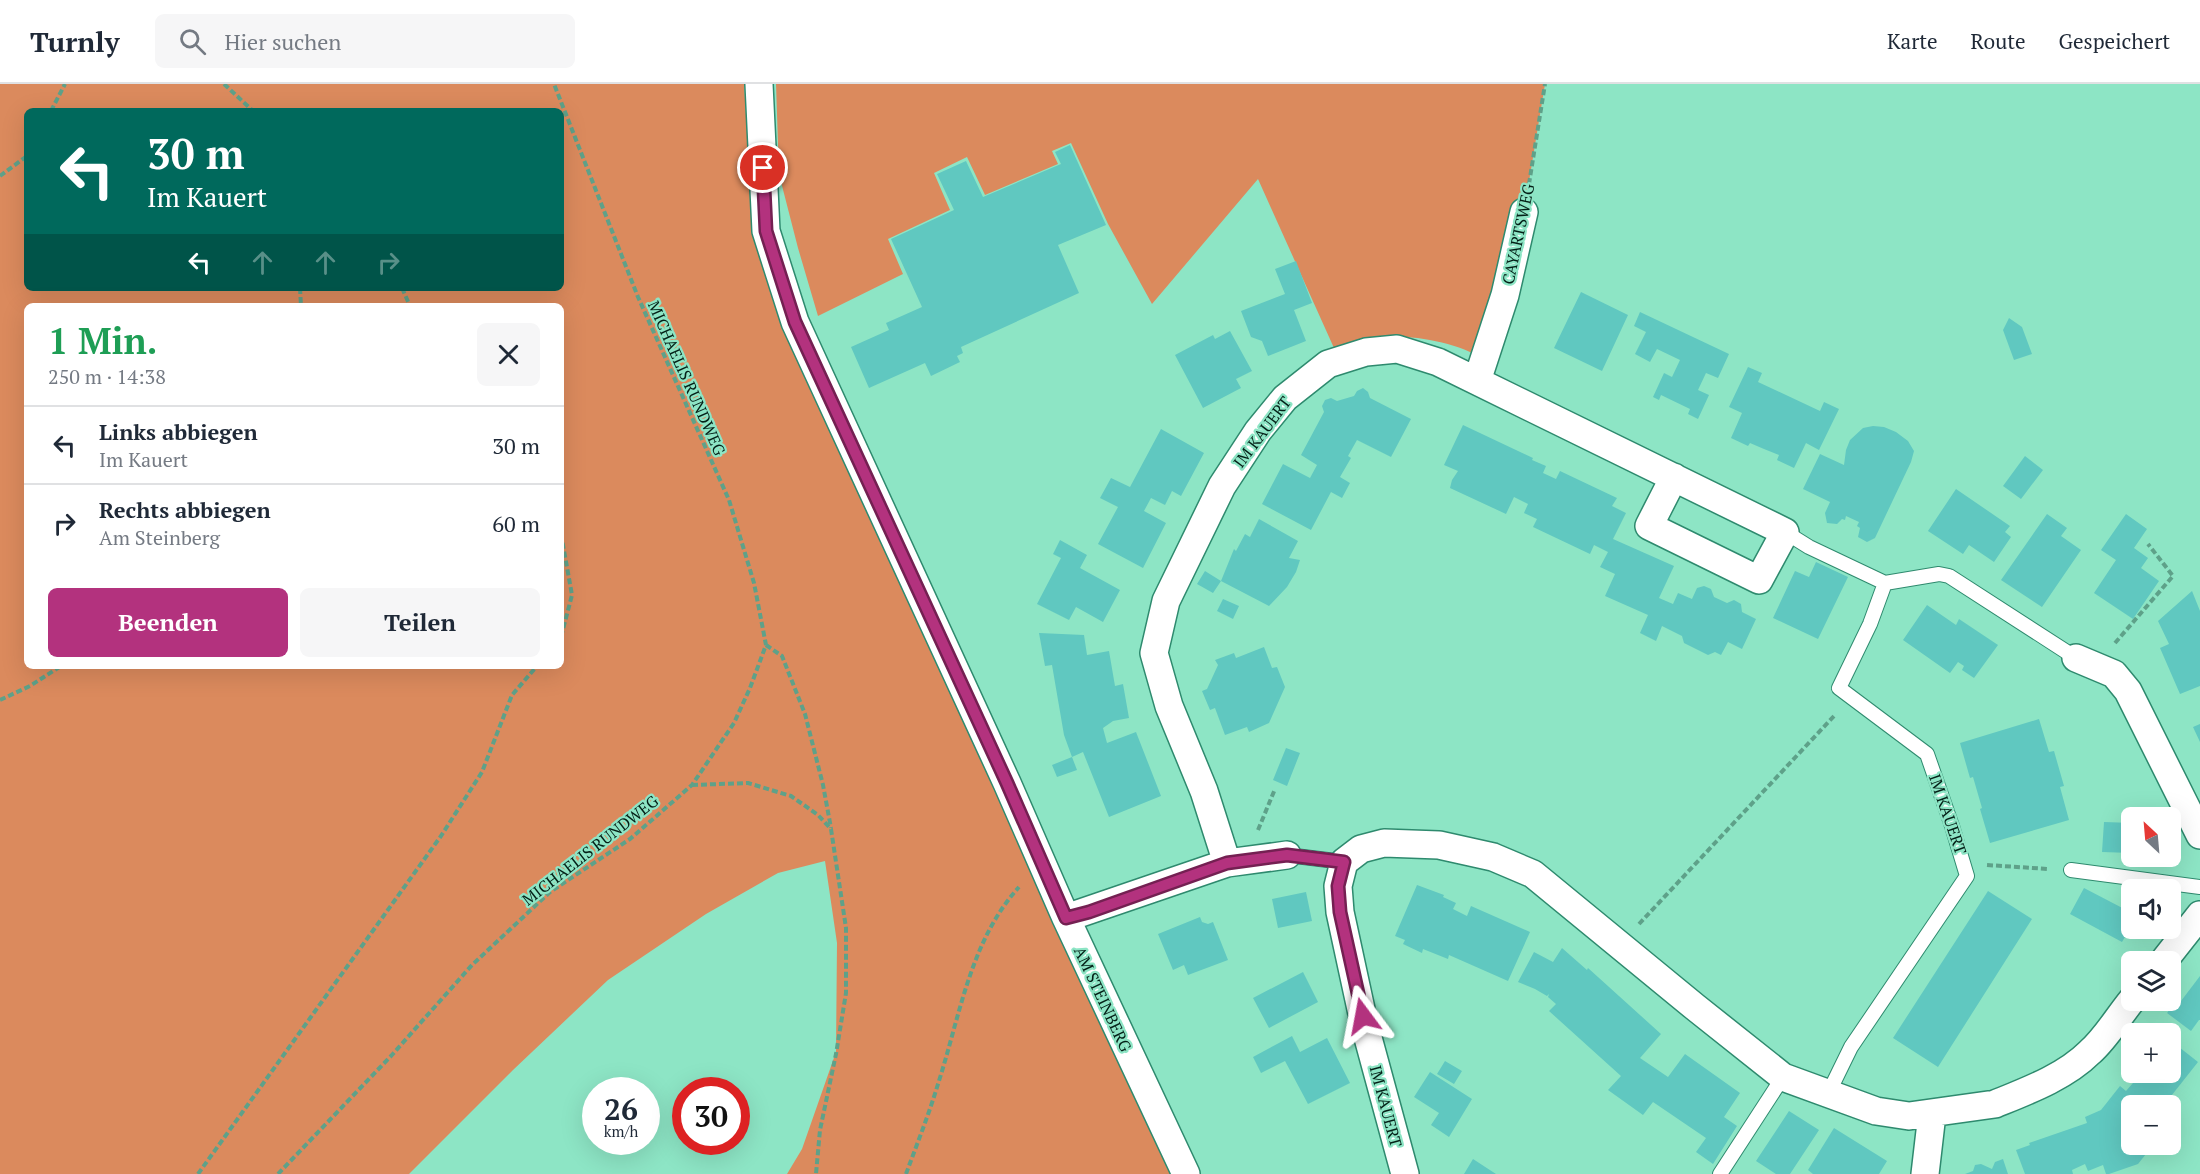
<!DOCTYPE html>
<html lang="de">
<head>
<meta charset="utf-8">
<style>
  :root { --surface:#fff; --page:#f6f6f7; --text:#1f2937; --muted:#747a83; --line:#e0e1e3; --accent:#b3327e }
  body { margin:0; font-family:"PT Serif",serif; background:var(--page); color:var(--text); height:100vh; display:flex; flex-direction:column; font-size:22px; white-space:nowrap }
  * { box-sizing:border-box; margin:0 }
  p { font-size:20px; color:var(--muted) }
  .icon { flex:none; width:33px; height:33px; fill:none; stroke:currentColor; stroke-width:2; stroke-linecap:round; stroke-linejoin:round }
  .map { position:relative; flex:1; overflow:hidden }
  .sheet { position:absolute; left:24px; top:219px; width:540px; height:366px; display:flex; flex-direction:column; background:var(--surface); border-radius:9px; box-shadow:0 6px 24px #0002 }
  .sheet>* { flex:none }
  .guide { position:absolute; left:24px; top:24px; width:540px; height:183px; border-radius:9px; box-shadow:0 6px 24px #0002; background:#00695c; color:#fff; overflow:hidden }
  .needle { width:39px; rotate:334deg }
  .buttons { position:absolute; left:2121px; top:723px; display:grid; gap:12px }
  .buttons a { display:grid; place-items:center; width:60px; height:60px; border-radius:9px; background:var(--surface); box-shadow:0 6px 24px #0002; font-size:30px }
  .speed { position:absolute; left:582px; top:993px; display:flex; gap:12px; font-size:30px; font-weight:700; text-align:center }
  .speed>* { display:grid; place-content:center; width:78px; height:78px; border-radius:50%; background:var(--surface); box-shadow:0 6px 24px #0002; line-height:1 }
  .speed small { font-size:15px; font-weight:400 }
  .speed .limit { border:9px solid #d22; background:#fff; color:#111 }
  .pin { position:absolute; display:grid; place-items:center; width:51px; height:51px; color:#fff; margin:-26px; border:3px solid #fff; border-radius:50%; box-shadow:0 2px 6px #0007 }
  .me { position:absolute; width:66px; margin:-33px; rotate:347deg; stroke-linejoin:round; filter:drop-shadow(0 0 4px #0008) }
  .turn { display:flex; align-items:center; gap:21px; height:126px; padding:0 24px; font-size:27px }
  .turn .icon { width:78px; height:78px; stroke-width:2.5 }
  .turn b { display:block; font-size:42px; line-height:51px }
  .lanes { display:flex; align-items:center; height:57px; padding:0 24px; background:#0003; justify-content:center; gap:30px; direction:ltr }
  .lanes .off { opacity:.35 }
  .round { display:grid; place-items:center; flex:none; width:63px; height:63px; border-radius:9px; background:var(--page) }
  .summary { display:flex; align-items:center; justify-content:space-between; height:102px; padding:0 24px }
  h1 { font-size:36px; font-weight:700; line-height:45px; color:#1e9e55 }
  .action { display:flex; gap:12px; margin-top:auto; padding:12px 24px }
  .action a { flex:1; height:69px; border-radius:9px; background:var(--accent); color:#fff; font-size:24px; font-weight:700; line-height:69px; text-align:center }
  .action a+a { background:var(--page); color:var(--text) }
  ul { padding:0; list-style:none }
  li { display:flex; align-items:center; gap:18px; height:78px; padding:0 24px; border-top:2px solid var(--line) }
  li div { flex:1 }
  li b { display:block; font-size:22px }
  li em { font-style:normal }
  header { display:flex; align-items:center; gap:36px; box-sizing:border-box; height:84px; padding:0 30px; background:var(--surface); border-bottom:2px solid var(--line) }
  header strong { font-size:28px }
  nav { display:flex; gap:33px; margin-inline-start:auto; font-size:21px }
  .search { width:420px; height:54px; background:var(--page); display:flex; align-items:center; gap:15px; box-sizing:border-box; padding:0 21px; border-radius:9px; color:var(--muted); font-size:22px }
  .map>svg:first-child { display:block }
  .green { fill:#db8a5d; fill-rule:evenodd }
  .building { fill:#60c8c0 }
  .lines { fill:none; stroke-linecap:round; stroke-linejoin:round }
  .service-casing { stroke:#2e8a6e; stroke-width:16 }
  .minor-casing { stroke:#2e8a6e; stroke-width:30 }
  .path { stroke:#5ea189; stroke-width:4; stroke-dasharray:6 3; stroke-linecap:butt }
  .service { stroke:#fff; stroke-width:14 }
  .minor { stroke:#fff; stroke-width:27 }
  .route-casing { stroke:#742052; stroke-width:15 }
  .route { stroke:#b3327e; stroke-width:10 }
  .labels { text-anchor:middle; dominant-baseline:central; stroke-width:4.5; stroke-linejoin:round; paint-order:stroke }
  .street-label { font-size:16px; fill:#042017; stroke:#8de5c5 }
</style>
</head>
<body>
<header>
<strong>Turnly</strong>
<div class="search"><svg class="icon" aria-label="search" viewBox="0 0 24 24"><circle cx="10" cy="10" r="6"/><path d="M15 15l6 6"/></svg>Hier suchen</div>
<nav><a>Karte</a><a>Route</a><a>Gespeichert</a></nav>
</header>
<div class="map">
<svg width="2200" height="1090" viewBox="0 0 2200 1090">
  <rect width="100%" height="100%" fill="#8de5c5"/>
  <path class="green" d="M 0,0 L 744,0 L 754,152 L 786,249 L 829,345 L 964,620 L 1172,1090 L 787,1090 L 802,1065 L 836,968 L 837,859 L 825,777 L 778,789 L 706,830 L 608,896 L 513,986 L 409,1090 L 0,1090 ZM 27,27 L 561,27 L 561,204 L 27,204 ZM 27,222 L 561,222 L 561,582 L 27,582 Z
    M 776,0 L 1545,0 L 1524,128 L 1483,275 C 1457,258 1406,249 1375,254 C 1361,256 1348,261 1334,264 L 1258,95 L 1152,220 L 1108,140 L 1071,59 L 1052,67 L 1058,80 L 985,111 L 967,73 L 934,89 L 950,126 L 888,155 L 903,190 L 818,232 L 798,164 L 779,90 Z"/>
  <path class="building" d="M 1070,61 L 1106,141 L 1058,161 L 1079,209 L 961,263 L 963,269 L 957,272 L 960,278 L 931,292 L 925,279 L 869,304 L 851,263 L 889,246 L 886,239 L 922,223 L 891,155 L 954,126 L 937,90 L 966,77 L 983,113 L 1061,80 L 1055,68 Z
    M 1296,177 L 1312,219 L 1294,226 L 1306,257 L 1268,272 L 1262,257 L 1251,253 L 1241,227 L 1285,210 L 1275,185 Z
    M 1581,208 L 1628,231 L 1602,287 L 1554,264 Z
    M 1640,228 L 1729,270 L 1718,294 L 1706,289 L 1698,306 L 1709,311 L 1698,335 L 1688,330 L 1690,325 L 1661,311 L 1659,316 L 1653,313 L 1664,289 L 1672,293 L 1680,276 L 1657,265 L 1650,278 L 1635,270 L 1646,248 L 1634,242 Z
    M 2009,234 L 2022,243 L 2032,270 L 2014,276 L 2003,246 Z
    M 1230,247 L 1252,287 L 1236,295 L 1241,304 L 1203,324 L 1175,271 L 1213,251 L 1215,255 Z
    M 1748,283 L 1762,289 L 1758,298 L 1820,327 L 1824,318 L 1839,325 L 1819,366 L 1806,359 L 1794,384 L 1777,376 L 1779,371 L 1764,365 L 1750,359 L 1748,362 L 1731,354 L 1742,329 L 1729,323 Z
    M 1363,304 L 1368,308 L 1370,314 L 1411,335 L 1391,373 L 1357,356 L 1348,372 L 1351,374 L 1340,393 L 1350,399 L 1342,414 L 1331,408 L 1311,446 L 1262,420 L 1283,380 L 1310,394 L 1317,381 L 1301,371 L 1324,328 L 1322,322 L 1325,316 L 1331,314 L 1337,317 L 1354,312 L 1357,307 Z
    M 1463,341 L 1533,374 L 1532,376 L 1546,382 L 1543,389 L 1556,395 L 1560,387 L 1617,414 L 1612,422 L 1626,429 L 1613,455 L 1674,482 L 1659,514 L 1673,520 L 1678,509 L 1692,515 L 1697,504 L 1704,502 L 1711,505 L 1714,513 L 1727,519 L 1734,516 L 1741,520 L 1742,528 L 1756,535 L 1742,565 L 1728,558 L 1721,571 L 1715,568 L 1708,571 L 1684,559 L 1682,552 L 1662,542 L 1656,557 L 1640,549 L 1648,531 L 1605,512 L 1615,490 L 1600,483 L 1608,468 L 1594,461 L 1590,470 L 1533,443 L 1537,435 L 1524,429 L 1528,420 L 1514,413 L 1506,430 L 1450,404 L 1452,396 L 1458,387 L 1444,381 Z
    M 1873,342 L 1884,343 L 1896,348 L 1908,357 L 1914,367 L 1911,378 L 1875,454 L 1867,458 L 1858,453 L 1860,444 L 1857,442 L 1859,438 L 1846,432 L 1845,436 L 1842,435 L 1837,440 L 1827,439 L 1825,429 L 1830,418 L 1803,405 L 1820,370 L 1844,381 L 1846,366 L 1850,356 L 1863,344 Z
    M 1161,345 L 1204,369 L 1181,412 L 1172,407 L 1165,421 L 1151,414 L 1144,427 L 1166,439 L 1143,484 L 1098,460 L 1118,423 L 1100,414 L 1111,394 L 1130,403 Z
    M 2025,372 L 2043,386 L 2021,415 L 2003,402 Z
    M 1956,405 L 2010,442 L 2005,448 L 2011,453 L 1994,478 L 1969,461 L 1963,470 L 1928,447 Z
    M 2047,430 L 2067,444 L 2061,452 L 2081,466 L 2042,523 L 2001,496 Z
    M 2126,430 L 2147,445 L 2134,464 L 2148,474 L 2141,484 L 2159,497 L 2133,535 L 2094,509 L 2116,476 L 2101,466 Z
    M 1259,435 L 1298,457 L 1289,474 L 1300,476 L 1296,488 L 1287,503 L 1269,522 L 1221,497 L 1234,465 L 1236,467 L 1245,450 L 1250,453 Z
    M 1060,456 L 1087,471 L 1080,484 L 1120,506 L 1103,538 L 1076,523 L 1069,536 L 1037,520 L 1061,474 L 1053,470 Z
    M 1816,478 L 1848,493 L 1818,555 L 1773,534 L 1795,487 L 1809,493 Z
    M 1205,487 L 1221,497 L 1213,509 L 1197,500 Z
    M 2192,507 L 2200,527 L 2200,602 L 2180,610 L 2160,564 L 2169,560 L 2158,537 Z
    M 1223,515 L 1239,522 L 1233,535 L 1217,527 Z
    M 1927,521 L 1956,541 L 1959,535 L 1998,561 L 1974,594 L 1962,586 L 1964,582 L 1958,578 L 1950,589 L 1903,556 Z
    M 1039,549 L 1084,551 L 1087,571 L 1109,567 L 1115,602 L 1123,600 L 1129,634 L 1113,637 L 1103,644 L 1107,659 L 1136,648 L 1161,712 L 1109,733 L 1083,668 L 1072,673 L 1077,686 L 1057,693 L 1052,681 L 1072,673 L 1064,651 L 1052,581 L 1045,582 Z
    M 1264,563 L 1272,584 L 1277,583 L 1285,603 L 1269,639 L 1249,648 L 1247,643 L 1225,651 L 1215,624 L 1210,626 L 1202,607 L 1207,605 L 1218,581 L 1215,576 L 1234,569 L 1236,574 Z
    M 2039,635 L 2049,668 L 2054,667 L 2064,702 L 2060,703 L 2069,736 L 1990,759 L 1980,725 L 1982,724 L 1973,693 L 1970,694 L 1960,659 Z
    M 2200,640 L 2200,658 L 2193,643 Z
    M 1286,664 L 1300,669 L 1287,702 L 1273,696 Z
    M 2104,738 L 2132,739 L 2132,769 L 2102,768 Z
    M 1417,801 L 1444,811 L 1443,813 L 1456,819 L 1453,825 L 1467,832 L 1471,822 L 1530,848 L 1508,897 L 1449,871 L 1448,875 L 1423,865 L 1422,869 L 1403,860 L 1405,856 L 1395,852 Z
    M 2084,804 L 2132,829 L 2132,841 L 2122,858 L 2070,830 Z
    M 1988,807 L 2032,835 L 1938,983 L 1893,954 Z
    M 1306,808 L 1312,837 L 1278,844 L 1272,815 Z
    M 1200,833 L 1202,838 L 1208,840 L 1213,838 L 1228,876 L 1188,891 L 1184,881 L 1173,886 L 1158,850 Z
    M 1562,864 L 1587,886 L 1588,884 L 1661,950 L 1640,974 L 1668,993 L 1685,970 L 1740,1009 L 1724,1033 L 1737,1042 L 1713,1080 L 1696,1068 L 1706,1054 L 1653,1018 L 1643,1031 L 1608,1006 L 1621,992 L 1549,927 L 1556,920 L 1548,913 L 1549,910 L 1547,912 L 1535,905 L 1518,898 L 1534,868 L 1553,878 Z
    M 1303,888 L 1318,918 L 1269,944 L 1253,914 Z
    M 2200,892 L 2200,936 L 2199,936 L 2191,947 L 2167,929 L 2175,918 L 2178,921 Z
    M 1292,952 L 1300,968 L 1327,954 L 1350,999 L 1308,1020 L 1285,977 L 1261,989 L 1253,973 Z
    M 2170,956 L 2198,978 L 2168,1016 L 2162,1011 L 2153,1022 L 2132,1022 L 2132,1060 L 2154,1060 L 2138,1080 L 2109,1090 L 2106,1090 L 2103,1081 L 2088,1087 L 2085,1080 L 2072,1086 L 2073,1090 L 2025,1090 L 2016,1066 L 2030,1061 L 2029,1059 L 2087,1039 L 2085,1033 L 2101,1026 L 2120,1002 L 2126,1007 L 2139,992 L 2135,988 L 2170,988 Z
    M 1445,977 L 1462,987 L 1454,1000 L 1437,990 Z
    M 1430,988 L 1472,1015 L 1449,1053 L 1431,1041 L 1439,1029 L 1414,1013 Z
    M 1789,1027 L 1819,1046 L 1790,1090 L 1776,1090 L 1756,1077 Z
    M 1834,1044 L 1887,1077 L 1879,1090 L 1813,1090 L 1808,1086 Z
    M 1473,1075 L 1496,1090 L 1464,1090 Z
    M 2003,1075 L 2008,1090 L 1965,1090 L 1973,1087 L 1975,1081 L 1981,1080 L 1992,1085 L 1995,1078 Z"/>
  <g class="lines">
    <defs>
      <path id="service" d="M 1785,448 L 1809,463 L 1885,499 L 1939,490 L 1949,492 L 2076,574
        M 1287,771 L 1344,778
        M 2071,786 L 2200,803
        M 1828,1010 L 1851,963 L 1967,792 L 1952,742 L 1927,670 L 1839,604 L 1870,540 L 1885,499
        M 1720,1090 L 1783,993"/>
      <path id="minor" d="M 759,0 L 766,147 L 795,238 L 1007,699 L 1066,834 L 1186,1090
        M 1477,297 L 1505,211 L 1524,128
        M 2076,574 L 2114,590 L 2128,607 L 2200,751
        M 1227,779 L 1204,707 L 1169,622 L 1154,569 L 1166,517 L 1222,402 L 1258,347 L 1285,314 L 1328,280 L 1366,268 L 1397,265 L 1438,278 L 1785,448 L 1759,496 L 1649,442 L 1674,393
        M 1066,834 L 1227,779 L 1287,771
        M 2163,878 L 2200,831
        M 1405,1090 L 1364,939 L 1340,828 L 1338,802 L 1344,778 L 1361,765 L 1384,759 L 1439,761 L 1493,773 L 1533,790 L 1695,923 L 1783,993 L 1876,1027 L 1909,1032 L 1995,1020 C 2027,1007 2065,993 2090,968 C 2106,954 2118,933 2132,916
        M 1925,1090 L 1932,1030"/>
    </defs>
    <use href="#service" class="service-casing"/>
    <use href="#minor" class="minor-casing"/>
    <path class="path" d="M 224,0 L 253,27
      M 51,27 L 65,0
      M 0,92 L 27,72
      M 1529,100 L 1545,0
      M 300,204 L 301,222
      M 402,204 L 410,222
      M 561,450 L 572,511 L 561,553
      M 2115,559 L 2173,492 L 2148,460
      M 766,561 L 782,572 L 805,630 L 823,701 L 831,744
      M 0,616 L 30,602 L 61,582
      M 692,701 L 748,699 L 791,712 L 818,731 L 831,745 L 846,844 L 846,909 L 836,970 L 820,1046 L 816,1090
      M 1258,746 L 1275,705
      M 1987,781 L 2048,785
      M 1639,840 L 1835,631
      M 198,1090 L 441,752 L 482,688 L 512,611 L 537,582
      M 278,1090 L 391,972 L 472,881 L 550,808 L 630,755 L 692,701 L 734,639 L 750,604 L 766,561 L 754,499 L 729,416 L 638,213 L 554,0
      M 906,1090 C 917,1060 929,1030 938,1000 C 960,932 970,857 1019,803"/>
    <use href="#service" class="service"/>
    <use href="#minor" class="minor"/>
  </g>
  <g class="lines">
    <defs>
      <path id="route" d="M 763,84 L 766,147 L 795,238 L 1007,699 L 1066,834 L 1089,828 L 1227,779 L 1287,771 L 1344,778 L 1338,802 L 1340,828 L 1363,932"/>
    </defs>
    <use href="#route" class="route-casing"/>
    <use href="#route" class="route"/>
  </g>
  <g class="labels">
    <g class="street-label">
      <text transform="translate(1518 150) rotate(-78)">CAYARTSWEG</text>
      <text transform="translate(687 294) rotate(66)">MICHAELIS RUNDWEG</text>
      <text transform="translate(1262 348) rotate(-53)">IM KAUERT</text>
      <text transform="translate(1948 730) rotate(71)">IM KAUERT</text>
      <text transform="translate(590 766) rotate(-38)">MICHAELIS RUNDWEG</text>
      <text transform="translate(1103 915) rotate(65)">AM STEINBERG</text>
      <text transform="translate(1386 1022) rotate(75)">IM KAUERT</text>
    </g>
  </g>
</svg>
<div class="buttons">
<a><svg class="needle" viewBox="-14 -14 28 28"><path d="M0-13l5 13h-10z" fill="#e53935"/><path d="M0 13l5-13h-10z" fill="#747a83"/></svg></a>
<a><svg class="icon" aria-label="sound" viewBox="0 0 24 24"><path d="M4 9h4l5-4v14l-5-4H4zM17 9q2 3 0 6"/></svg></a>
<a><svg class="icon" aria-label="layers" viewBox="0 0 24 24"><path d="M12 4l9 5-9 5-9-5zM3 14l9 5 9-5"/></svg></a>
<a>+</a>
<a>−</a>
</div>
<div class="speed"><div>26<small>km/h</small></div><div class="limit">30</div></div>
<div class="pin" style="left:763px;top:84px;background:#d93025"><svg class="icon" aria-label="arrive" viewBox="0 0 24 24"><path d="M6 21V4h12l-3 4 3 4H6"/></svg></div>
<svg class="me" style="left:1363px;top:932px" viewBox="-20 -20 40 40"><path d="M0-17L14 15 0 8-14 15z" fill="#b3327e" stroke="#fff" stroke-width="4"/></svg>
<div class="guide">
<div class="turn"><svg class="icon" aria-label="left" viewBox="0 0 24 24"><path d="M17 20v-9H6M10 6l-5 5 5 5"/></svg><div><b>30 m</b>Im Kauert</div></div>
<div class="lanes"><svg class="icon" aria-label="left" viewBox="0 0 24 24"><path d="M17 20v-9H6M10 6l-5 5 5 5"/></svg><svg class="icon off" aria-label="ahead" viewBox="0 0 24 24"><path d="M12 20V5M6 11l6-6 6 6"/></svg><svg class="icon off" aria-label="ahead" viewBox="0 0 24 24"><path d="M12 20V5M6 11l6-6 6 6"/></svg><svg class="icon off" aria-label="right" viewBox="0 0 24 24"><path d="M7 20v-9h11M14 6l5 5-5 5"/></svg></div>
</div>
<section class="sheet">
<div class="summary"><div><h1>1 Min.</h1><p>250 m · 14:38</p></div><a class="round"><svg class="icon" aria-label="close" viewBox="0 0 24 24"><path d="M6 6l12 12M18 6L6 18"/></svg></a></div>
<ul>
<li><svg class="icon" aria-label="left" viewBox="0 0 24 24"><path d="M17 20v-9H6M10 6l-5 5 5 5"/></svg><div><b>Links abbiegen</b><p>Im Kauert</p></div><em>30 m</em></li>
<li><svg class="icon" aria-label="right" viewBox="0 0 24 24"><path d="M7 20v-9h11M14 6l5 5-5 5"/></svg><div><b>Rechts abbiegen</b><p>Am Steinberg</p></div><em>60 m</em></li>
</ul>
<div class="action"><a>Beenden</a><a>Teilen</a></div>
</section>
</div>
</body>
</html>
